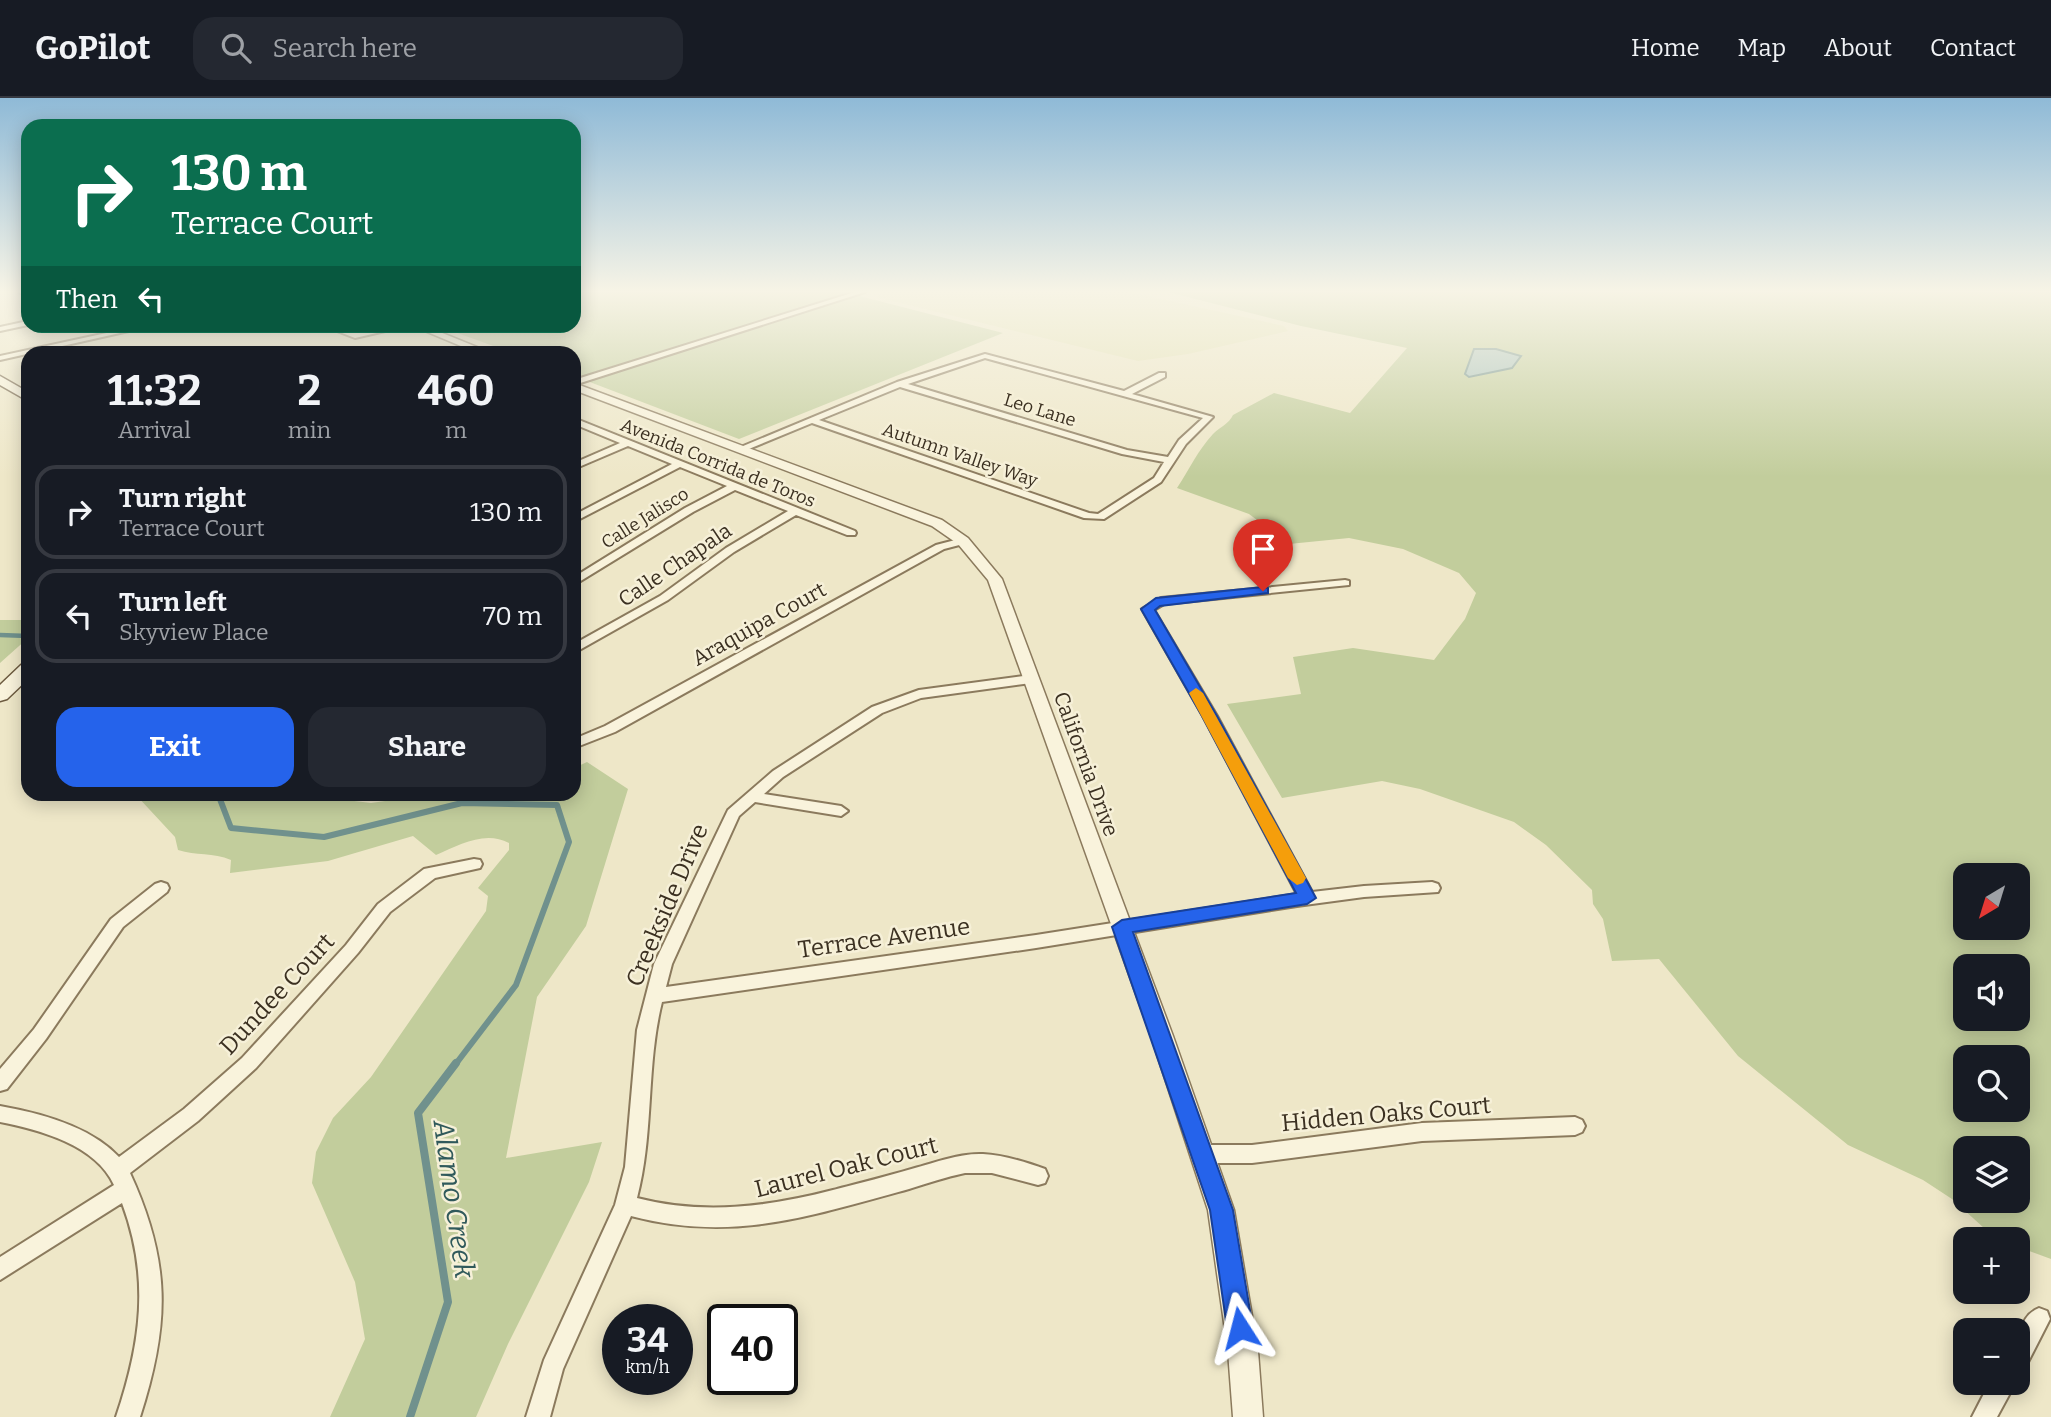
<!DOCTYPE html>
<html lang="en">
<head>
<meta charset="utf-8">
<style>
  :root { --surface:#171b24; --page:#242831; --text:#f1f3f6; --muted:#9ea1a6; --line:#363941; --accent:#2563eb }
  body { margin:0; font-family:Bitter,serif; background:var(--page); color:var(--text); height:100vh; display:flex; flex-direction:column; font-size:26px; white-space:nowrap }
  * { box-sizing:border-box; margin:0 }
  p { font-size:23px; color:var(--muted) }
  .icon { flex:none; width:38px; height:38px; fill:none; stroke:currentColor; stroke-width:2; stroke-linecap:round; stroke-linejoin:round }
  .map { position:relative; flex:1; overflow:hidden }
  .details { position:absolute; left:21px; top:248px; width:560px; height:455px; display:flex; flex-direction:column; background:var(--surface); border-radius:21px; box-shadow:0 4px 18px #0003 }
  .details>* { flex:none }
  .banner { position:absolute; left:21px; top:21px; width:560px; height:214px; border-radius:21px; box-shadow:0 4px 18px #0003; background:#0b6e4f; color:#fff; overflow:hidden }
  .needle { width:46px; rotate:218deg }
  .tools { position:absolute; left:1953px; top:765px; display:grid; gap:14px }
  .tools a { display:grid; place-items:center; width:77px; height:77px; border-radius:14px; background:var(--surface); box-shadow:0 4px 18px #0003; font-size:35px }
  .speed { position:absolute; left:602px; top:1206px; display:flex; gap:14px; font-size:35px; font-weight:700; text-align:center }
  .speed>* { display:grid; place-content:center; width:91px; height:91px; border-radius:50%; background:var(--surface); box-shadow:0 4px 18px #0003; line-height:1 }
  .speed small { font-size:18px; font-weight:400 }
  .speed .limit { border:4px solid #111; border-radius:10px; background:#fff; color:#111 }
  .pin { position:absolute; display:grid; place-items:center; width:60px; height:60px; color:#fff; margin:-72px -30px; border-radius:50% 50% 50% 0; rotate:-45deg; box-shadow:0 0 7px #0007 }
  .pin .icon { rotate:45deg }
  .me { position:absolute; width:77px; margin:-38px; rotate:351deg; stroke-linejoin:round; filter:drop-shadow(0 0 5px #0008) }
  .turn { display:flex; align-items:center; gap:24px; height:147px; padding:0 35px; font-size:32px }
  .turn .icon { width:91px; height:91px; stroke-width:2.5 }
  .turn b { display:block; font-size:49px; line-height:60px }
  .then { display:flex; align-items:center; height:66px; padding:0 35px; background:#0003; gap:14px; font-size:26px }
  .eta { display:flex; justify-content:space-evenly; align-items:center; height:119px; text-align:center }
  .eta b { font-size:42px; font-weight:700; line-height:49px }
  .primary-button { display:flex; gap:14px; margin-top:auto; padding:14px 35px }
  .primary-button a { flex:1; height:80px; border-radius:21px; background:var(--accent); color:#fff; font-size:28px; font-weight:700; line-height:80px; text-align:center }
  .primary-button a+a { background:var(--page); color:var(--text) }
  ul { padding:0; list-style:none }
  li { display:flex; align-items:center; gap:21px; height:94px; margin:0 14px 10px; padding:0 21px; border:4px solid var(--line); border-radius:21px }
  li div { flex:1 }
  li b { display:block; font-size:26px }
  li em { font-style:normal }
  header { display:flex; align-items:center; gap:42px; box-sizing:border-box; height:98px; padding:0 35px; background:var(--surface); border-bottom:2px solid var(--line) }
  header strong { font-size:33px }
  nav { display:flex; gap:38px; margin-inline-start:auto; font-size:24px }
  .search { width:490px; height:63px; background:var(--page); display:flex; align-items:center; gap:18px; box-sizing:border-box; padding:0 24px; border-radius:21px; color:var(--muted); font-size:26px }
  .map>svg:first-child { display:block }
  .farmland { fill:#e4e2b6 }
  .green { fill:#c2cd9c; fill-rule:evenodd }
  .water { fill:#a9c3be; stroke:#70918d; stroke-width:2 }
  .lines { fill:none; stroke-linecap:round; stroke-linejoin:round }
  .stream-far2 { stroke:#70918d; stroke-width:4.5 }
  .stream-far1 { stroke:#70918d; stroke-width:6 }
  .stream { stroke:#70918d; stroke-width:8 }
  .minor-casing { stroke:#8b7a5d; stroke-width:4 }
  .tertiary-casing { stroke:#8b7a5d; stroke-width:3 }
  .secondary-casing { stroke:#6d5b40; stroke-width:3 }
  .minor { fill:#f9f3dc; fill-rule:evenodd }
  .tertiary { fill:#f9f3dc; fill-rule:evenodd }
  .secondary { fill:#f9f3dc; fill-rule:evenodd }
  .route { fill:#2563eb; stroke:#184099; stroke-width:2 }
  .slow { fill:#f59e0b }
  .labels { text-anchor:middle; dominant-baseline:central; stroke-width:5; stroke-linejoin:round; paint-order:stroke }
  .far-street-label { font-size:18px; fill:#3b3021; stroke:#f6f0d8 }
  .street-label { font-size:21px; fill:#3b3021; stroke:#f6f0d8 }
  .near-street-label { font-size:24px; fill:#3b3021; stroke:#f6f0d8 }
  .near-water-label { font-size:28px; font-style:italic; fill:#30595b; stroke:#f6f0d8 }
</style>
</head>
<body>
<header>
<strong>GoPilot</strong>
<div class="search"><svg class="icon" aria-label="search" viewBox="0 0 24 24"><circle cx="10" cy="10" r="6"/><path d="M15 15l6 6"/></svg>Search here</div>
<nav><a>Home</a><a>Map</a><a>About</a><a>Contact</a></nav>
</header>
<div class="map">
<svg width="2051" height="1319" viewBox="0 0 2051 1319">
  <rect width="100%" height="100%" fill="#eee7c8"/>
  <path class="farmland" d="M 882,194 L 1129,194 L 1284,228 L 1288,233 L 1188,256 L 1138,263 L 876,199 Z"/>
  <path class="green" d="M 574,194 L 844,194 L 1003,235 L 739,341 L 574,278 L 574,256 L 513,255 L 438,228 L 574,228 Z
    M 1168,194 L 2051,194 L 2051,1161 L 2018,1149 L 2018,1141 L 1995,1140 L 1952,1101 L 1923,1082 L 1848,1047 L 1738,958 L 1659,861 L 1612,863 L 1603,821 L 1593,806 L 1592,792 L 1546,747 L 1514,724 L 1420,691 L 1382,683 L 1282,700 L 1227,606 L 1301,596 L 1293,559 L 1353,550 L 1434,562 L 1465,521 L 1476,495 L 1459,475 L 1403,451 L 1349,440 L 1289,446 L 1249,416 L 1177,390 C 1189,372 1198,352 1213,336 C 1220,329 1229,326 1233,317 L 1274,295 L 1350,315 L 1407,250 L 1301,228 ZM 1965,777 L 2018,777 L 2018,830 L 1965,830 ZM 1965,868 L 2018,868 L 2018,920 L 1965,920 ZM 1965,959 L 2018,959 L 2018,1012 L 1965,1012 ZM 1965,1050 L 2018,1050 L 2018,1102 L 1965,1102 Z
    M 0,522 L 28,522 L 28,540 L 0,565 Z
    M 587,664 L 628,691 L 586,828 L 537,899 L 506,1060 L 602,1044 L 589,1084 L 508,1246 L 476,1319 L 330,1319 L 365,1241 L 355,1184 L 312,1085 L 316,1054 L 333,1020 L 371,979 L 486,813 L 488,798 L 478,790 L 509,752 L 509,745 C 485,732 459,747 436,757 L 413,738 L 328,763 L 230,775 L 231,762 C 213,754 196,758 178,752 L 175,739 L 136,697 L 297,696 L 371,705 L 434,696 L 574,696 L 574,670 Z"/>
  <path class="water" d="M 1474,251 L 1496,251 L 1521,258 L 1512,270 L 1469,279 L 1465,276 Z"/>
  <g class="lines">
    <path class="stream-far2" d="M 0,537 L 28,538"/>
    <path class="stream-far1" d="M 218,696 L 231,730 L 324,739 L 462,705 L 557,707 L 569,744 L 516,887 L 455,967"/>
    <path class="stream" d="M 410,1319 L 448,1204 L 418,1015 L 456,965"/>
    <defs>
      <path id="minor" d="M 19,194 L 28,194 L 28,199 Z
        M 855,194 L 865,194 L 574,287 L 574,282 Z
        M 28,223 L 28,227 L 0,233 L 0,229 Z
        M 139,228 L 151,228 L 0,262 L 0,258 Z
        M 324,228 C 336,227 345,235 357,235 C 374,236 390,226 407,228 L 355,240 Z
        M 985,256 L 1124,293 L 1159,275 L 1165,275 L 1165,279 L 1132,296 L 1213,319 L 1186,346 L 1161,384 L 1104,421 L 1084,420 L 812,325 L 744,353 L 736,351 L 897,284 ZM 985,260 L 1203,320 L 1179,342 L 1168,359 L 1127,352 L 908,286 ZM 900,289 L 1122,356 L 1164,364 L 1154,380 L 1098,416 L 1089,415 L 819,322 Z
        M 574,320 L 855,433 L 856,435 L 855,437 L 847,437 L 796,417 L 734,454 L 668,502 L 574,555 L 574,546 L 660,498 L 726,450 L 788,413 L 735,392 L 693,414 L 574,487 L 574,479 L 685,410 L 727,388 L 680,369 L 574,424 L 574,417 L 672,366 L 628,348 L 574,371 L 574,365 L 620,345 L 574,326 Z
        M 963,440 L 967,441 L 967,445 L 944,451 L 615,634 L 574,650 L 574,641 L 605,628 L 936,447 Z
        M 1345,482 L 1349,483 L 1349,487 L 1164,506 L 1154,512 L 1217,618 L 1312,794 L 1364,788 L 1432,784 L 1438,786 L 1440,790 L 1438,794 L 1364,799 L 1297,808 L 1036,850 L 662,904 C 646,968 654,1036 637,1100 C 703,1117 767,1109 833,1092 C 860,1085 888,1078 915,1070 C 937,1064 960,1055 983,1056 C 1003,1057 1026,1064 1045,1071 L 1048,1078 L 1045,1085 L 1038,1087 L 992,1075 L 965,1075 C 946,1079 928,1085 909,1091 C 810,1118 733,1145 631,1118 L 563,1271 L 550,1319 L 526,1319 L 544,1262 L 615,1107 L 625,1069 L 637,932 L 654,866 L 728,712 L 773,673 L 872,609 L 919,592 L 1031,577 L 1037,581 L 1031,585 L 921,600 L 882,615 L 783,679 L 764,696 L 841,708 L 848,713 L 841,718 L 755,704 L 739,718 L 672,866 L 666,889 L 1036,837 L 1297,796 L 1203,618 L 1142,511 L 1161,500 Z
        M 474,761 L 480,762 L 482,766 L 480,770 L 435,780 L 390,814 L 358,855 L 256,970 L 198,1023 L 130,1075 C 171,1164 170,1226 140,1319 L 116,1319 C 141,1245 150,1180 122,1105 L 0,1182 L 0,1159 L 114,1087 C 96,1047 40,1032 0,1024 L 0,1008 C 40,1015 90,1028 119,1059 L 184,1011 L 242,960 L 346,847 L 378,806 L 424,771 Z
        M 161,784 L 167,786 L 169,790 L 167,794 L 123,829 L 46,941 L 7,991 L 0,993 L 0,971 L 34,931 L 111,821 L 155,786 Z
        M 1575,1019 L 1582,1022 L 1585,1028 L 1582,1034 L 1575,1037 L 1422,1043 L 1252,1065 L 1202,1065 L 1195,1062 L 1192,1056 L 1195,1050 L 1202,1047 L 1252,1047 L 1422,1025 Z
        M 2039,1210 L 2047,1213 L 2050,1221 L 2026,1268 L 2018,1272 C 2017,1251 2016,1219 2039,1210 Z
        M 1990,1284 L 2016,1284 L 1997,1319 L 1972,1319 Z"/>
      <path id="tertiary" d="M 413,228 L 425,228 L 494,256 L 480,256 Z
        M 574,285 L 942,422 L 968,440 L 1002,481 L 1173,938 L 1234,1112 L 1258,1253 L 1263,1319 L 1233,1319 L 1228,1253 L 1208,1112 L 1151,938 L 988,482 L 958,446 L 932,428 L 574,292 Z"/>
      <path id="secondary" d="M 0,278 L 28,294 L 28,303 L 0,287 Z
        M 28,565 L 28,581 L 7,601 L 0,603 L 0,587 L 21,567 Z"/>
    </defs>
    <use href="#minor" class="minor-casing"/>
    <use href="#tertiary" class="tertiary-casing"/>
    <use href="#secondary" class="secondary-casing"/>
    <use href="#minor" class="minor"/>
    <use href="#tertiary" class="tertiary"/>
    <use href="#secondary" class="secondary"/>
  </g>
  <linearGradient id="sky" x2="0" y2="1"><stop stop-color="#8fbad7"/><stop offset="0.51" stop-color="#f7f4e6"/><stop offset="1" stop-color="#f7f4e6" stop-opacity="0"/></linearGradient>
  <rect width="2051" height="379" fill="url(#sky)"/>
  <path class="route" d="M 1263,489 L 1268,490 L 1268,495 L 1160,508 L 1155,512 L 1217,618 L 1316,800 L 1307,806 L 1133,834 L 1233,1112 L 1253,1230 L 1249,1239 L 1240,1243 L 1230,1239 L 1227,1230 L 1210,1112 L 1112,829 L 1122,822 L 1296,795 L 1202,618 L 1141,511 L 1156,500 Z"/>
  <path class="slow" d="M 1196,590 L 1203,595 L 1306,780 L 1303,785 L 1297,787 L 1288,780 L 1189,595 Z"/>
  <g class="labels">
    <g class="far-street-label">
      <text transform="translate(1040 312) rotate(17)">Leo Lane</text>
      <text transform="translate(960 357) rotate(19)">Autumn Valley Way</text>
      <text transform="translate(718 365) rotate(22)">Avenida Corrida de Toros</text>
      <text transform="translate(645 420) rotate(-32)">Calle Jalisco</text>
    </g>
    <g class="street-label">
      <text transform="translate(675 467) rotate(-34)">Calle Chapala</text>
      <text transform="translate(759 526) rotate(-29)">Araquipa Court</text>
      <text transform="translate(1086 666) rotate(70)">California Drive</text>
    </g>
    <g class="near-street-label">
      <text transform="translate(667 807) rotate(-67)">Creekside Drive</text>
      <text transform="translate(884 840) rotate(-8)">Terrace Avenue</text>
      <text transform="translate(277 896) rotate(-47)">Dundee Court</text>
      <text transform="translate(1386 1016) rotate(-5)">Hidden Oaks Court</text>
      <text transform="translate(846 1069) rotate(-14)">Laurel Oak Court</text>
    </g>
    <g class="near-water-label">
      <text transform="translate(454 1101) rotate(82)">Alamo Creek</text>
    </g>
  </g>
</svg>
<div class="tools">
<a><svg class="needle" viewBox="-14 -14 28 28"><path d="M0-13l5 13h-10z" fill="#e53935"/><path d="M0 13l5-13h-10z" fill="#9ea1a6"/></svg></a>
<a><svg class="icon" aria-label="sound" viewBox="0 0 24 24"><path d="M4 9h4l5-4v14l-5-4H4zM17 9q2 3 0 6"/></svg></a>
<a><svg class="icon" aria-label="search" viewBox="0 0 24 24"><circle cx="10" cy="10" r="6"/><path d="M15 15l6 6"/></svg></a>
<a><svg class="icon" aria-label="layers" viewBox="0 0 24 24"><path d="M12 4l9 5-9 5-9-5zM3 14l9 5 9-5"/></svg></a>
<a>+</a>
<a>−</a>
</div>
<div class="speed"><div>34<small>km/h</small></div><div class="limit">40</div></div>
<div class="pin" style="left:1263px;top:493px;background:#d93025"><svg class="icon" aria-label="arrive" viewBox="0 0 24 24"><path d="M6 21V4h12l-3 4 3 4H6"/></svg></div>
<svg class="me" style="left:1240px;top:1230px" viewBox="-20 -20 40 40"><path d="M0-17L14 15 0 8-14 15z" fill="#2563eb" stroke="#fff" stroke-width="4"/></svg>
<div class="banner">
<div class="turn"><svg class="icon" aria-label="right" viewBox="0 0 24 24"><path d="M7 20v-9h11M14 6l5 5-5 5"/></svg><div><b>130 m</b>Terrace Court</div></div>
<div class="then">Then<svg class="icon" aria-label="left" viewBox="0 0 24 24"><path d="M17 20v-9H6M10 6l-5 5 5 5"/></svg></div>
</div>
<section class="details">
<div class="eta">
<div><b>11:32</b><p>Arrival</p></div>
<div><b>2</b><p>min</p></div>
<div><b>460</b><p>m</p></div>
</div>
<ul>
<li><svg class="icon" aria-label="right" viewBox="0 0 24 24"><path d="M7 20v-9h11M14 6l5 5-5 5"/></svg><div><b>Turn right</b><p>Terrace Court</p></div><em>130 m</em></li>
<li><svg class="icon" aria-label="left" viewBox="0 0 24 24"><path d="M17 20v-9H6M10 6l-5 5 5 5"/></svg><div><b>Turn left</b><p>Skyview Place</p></div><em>70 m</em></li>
</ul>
<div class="primary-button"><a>Exit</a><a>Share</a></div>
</section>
</div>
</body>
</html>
